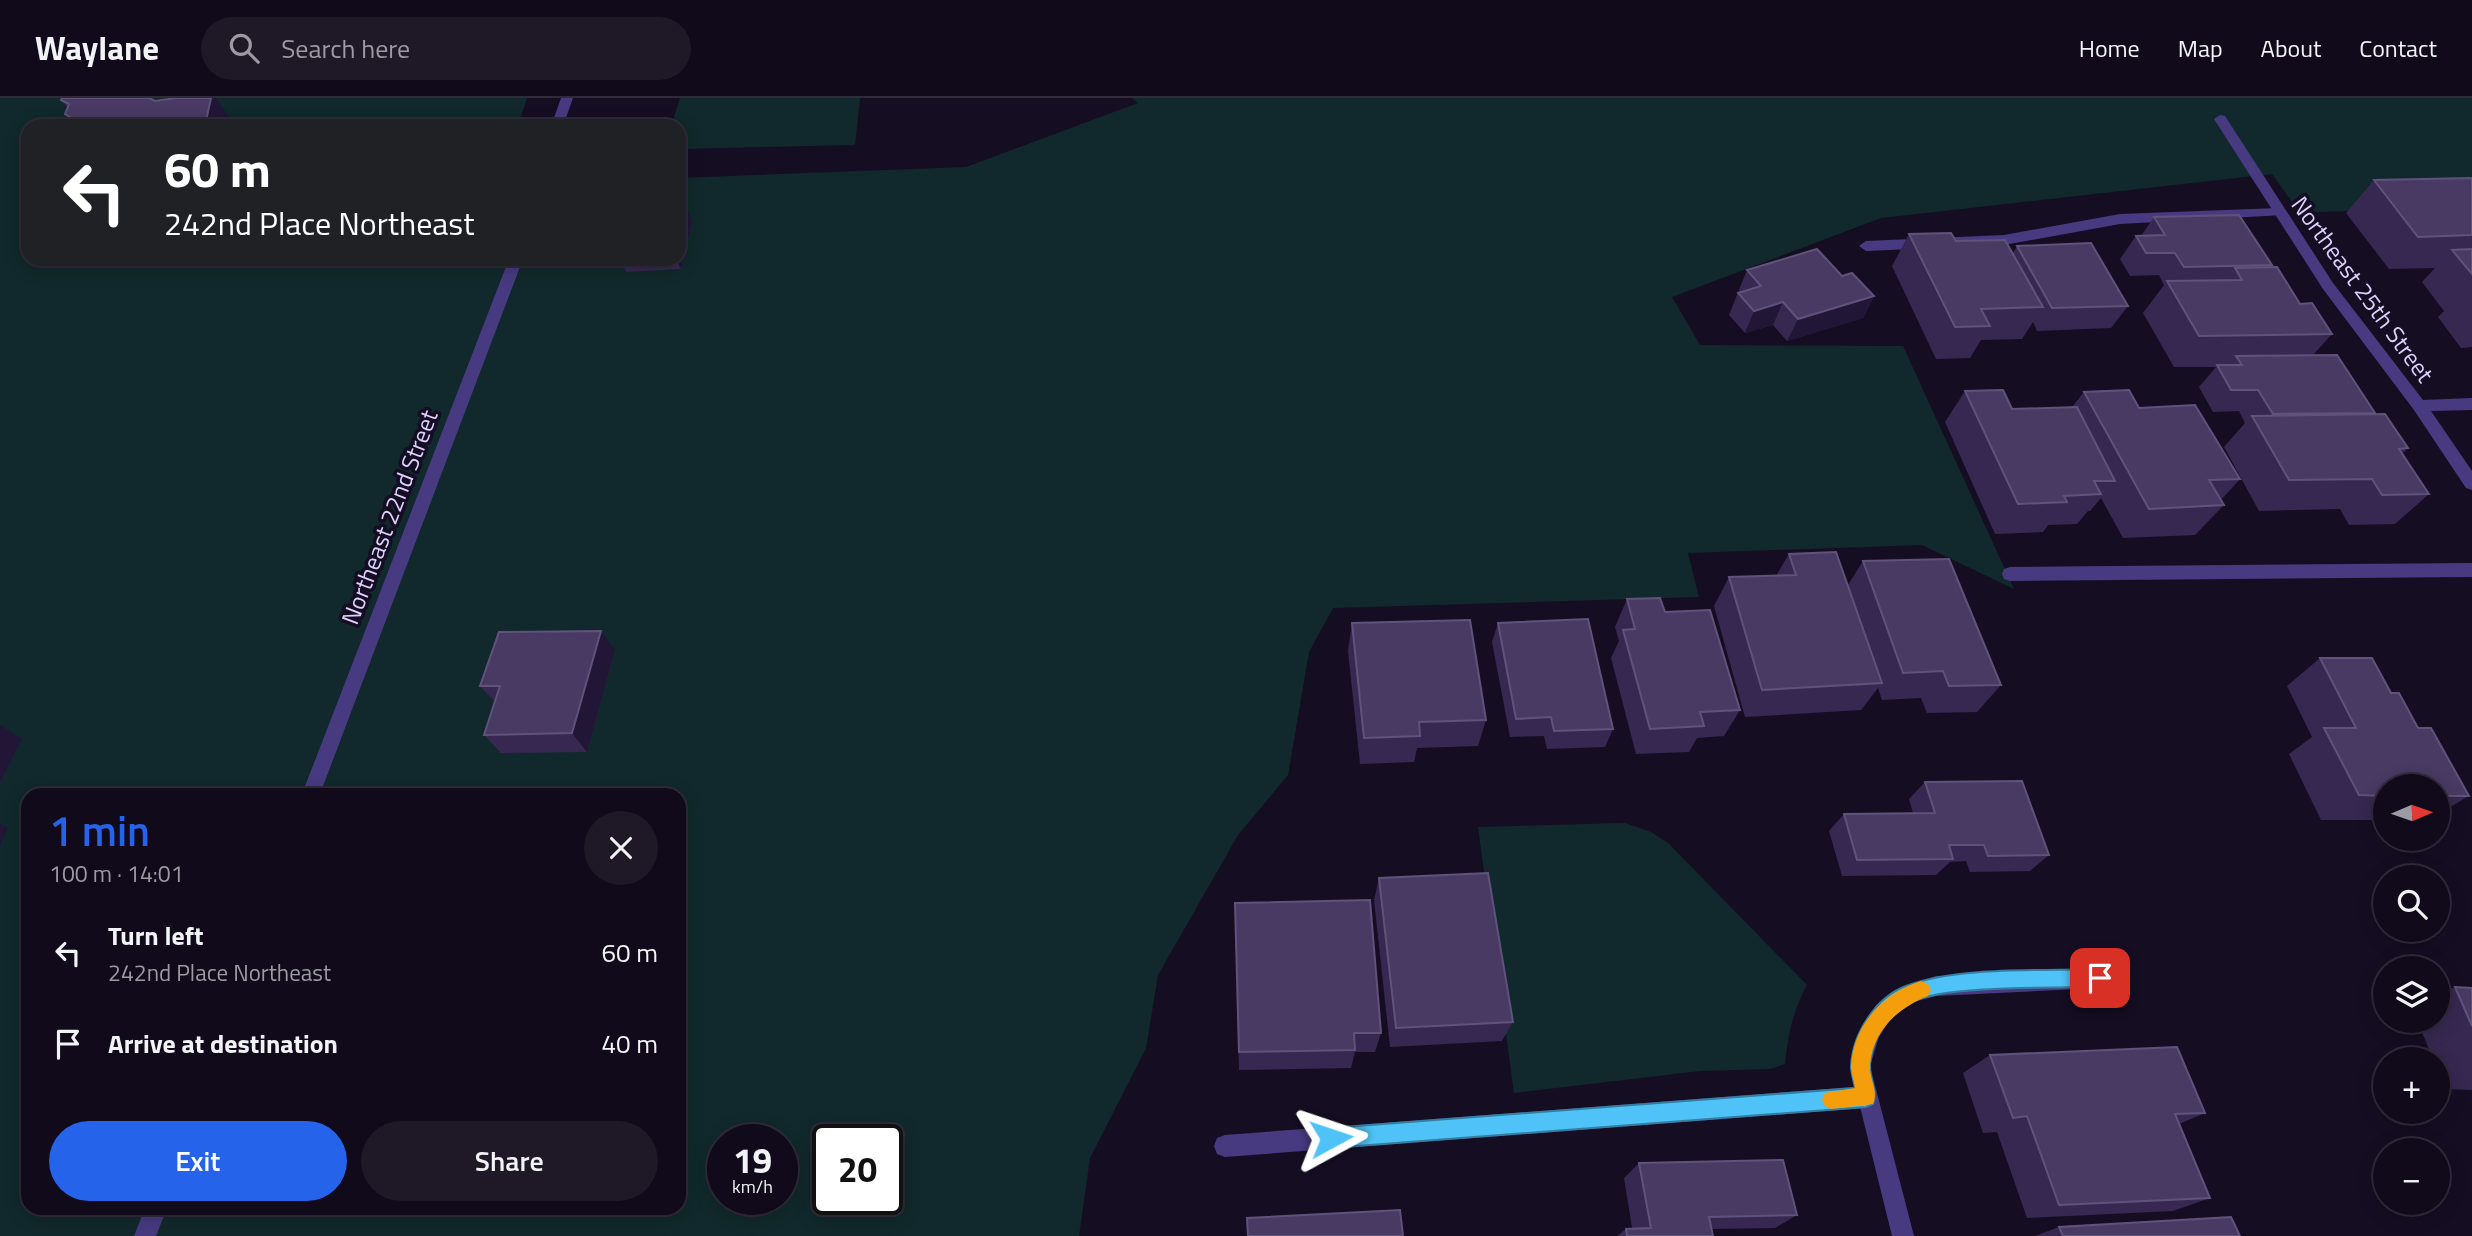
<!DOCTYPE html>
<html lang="en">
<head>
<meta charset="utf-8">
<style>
  :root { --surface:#100a1a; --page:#1e1827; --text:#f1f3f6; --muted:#9c9aa2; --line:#302b39; --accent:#2563eb }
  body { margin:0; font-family:"Titillium Web",sans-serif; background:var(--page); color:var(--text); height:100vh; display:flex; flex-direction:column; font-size:26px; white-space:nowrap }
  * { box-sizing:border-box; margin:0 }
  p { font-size:23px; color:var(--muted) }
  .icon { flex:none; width:38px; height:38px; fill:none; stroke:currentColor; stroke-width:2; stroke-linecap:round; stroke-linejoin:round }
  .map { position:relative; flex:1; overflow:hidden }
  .side { position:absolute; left:21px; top:690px; width:665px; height:427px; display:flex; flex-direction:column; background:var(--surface); border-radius:21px; box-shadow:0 4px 18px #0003,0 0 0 2px var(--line) }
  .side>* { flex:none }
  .guide { position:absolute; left:21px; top:21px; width:665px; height:147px; border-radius:21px; box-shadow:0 4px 18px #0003,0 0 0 2px var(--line); background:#202124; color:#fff; overflow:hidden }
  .needle { width:46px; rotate:88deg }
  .buttons { position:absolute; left:2373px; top:676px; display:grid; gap:14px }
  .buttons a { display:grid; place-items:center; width:77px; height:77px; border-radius:50%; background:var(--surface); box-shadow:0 4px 18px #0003,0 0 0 2px var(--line); font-size:35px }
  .speed { position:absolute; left:707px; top:1026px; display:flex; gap:14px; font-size:35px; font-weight:700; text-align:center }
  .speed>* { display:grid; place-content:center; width:91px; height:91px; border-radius:50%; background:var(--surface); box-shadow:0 4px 18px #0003,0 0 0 2px var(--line); line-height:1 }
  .speed small { font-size:18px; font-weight:400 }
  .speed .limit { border:4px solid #111; border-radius:10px; background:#fff; color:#111 }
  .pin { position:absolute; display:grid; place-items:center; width:60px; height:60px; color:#fff; margin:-30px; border-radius:14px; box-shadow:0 4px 10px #0006 }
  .me { position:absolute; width:77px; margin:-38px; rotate:85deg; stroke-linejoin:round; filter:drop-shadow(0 0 5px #0008) }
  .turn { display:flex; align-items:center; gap:24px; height:147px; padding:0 28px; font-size:32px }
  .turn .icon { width:91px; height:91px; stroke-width:2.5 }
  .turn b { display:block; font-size:49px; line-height:60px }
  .round { display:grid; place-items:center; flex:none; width:74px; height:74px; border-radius:37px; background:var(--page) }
  .head { display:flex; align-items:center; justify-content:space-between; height:119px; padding:0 28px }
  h1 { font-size:42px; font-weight:600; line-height:52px; color:var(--accent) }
  .cta { display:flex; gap:14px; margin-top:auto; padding:14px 28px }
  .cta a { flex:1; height:80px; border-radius:42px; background:var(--accent); color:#fff; font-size:28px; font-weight:600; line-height:80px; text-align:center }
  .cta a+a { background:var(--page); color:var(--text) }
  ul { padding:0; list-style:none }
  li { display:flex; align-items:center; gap:21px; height:91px; padding:0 28px }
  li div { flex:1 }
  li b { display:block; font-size:26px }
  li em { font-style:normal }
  header { display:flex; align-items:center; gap:42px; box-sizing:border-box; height:98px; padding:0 35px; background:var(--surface); border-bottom:2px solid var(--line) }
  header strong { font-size:33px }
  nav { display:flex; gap:38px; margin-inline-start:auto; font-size:24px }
  .search { width:490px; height:63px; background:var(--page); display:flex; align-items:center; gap:18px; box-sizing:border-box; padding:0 24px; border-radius:38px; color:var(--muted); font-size:26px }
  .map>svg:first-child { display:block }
  .green { fill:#11292c; fill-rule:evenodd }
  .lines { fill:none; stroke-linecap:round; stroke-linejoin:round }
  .service { fill:#483a81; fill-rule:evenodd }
  .minor { fill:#483a81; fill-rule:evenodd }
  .wall { fill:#362850 }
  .shaded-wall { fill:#211636 }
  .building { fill:#483a63; stroke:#5f527b; stroke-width:2 }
  .route { fill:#4fc3f7; stroke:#337fa1; stroke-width:2 }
  .slow { fill:#f59e0b }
  .labels { text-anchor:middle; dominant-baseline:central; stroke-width:7; stroke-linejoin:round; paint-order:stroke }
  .street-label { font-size:24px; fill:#ddd1fe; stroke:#150e23 }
</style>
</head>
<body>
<header>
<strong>Waylane</strong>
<div class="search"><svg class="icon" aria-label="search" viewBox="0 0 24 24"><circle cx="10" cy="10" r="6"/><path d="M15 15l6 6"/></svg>Search here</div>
<nav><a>Home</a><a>Map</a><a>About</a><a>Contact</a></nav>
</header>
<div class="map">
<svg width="2472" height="1138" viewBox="0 0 2472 1138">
  <rect width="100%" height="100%" fill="#150e23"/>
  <path class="green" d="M 0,0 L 527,0 L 518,28 L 28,28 L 28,161 L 679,161 L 679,80 L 966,69 L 1138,5 L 1132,0 L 2472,0 L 2472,107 L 2300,115 L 2272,76 L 1881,120 L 1672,199 L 1700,247 L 1903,248 L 2014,491 L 1922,447 L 1688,455 L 1699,499 L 1333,510 L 1309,554 L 1288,677 L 1238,737 L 1158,877 L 1146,950 L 1090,1060 L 1079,1138 L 0,1138 ZM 28,696 L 679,696 L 679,1110 L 28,1110 ZM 723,1041 L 782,1041 L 782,1101 L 723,1101 ZM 828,1041 L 887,1041 L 887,1101 L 828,1101 Z
    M 680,0 L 860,0 L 855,47 L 679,51 L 679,28 L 671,28 Z
    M 1625,725 L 1651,734 L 1668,745 L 1807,887 C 1793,913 1788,936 1785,966 L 1770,971 L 1700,973 L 1514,995 L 1478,729 Z"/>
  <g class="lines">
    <path class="service" d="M 2279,110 L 2284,111 L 2284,117 L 2120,126 L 2004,147 L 1866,153 L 1859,148 L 1866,143 L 2004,137 L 2120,116 Z
      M 2472,465 L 2472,479 L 2010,483 L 2004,481 L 2002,476 L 2004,471 L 2010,469 Z
      M 1866,988 L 1873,992 L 1877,999 L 1873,1006 L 1866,1010 L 1225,1059 L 1217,1056 L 1214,1048 L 1217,1040 L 1225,1037 Z"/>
    <path class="minor" d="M 561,0 L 573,0 L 563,28 L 551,28 Z
      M 2220,17 L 2225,18 L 2333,185 L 2423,302 L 2472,300 L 2472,312 L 2431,313 L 2472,373 L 2472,392 L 2466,390 L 2414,312 L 2323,191 L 2214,21 Z
      M 509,161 L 523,161 L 320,696 L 302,696 Z
      M 2100,870 L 2107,873 L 2110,880 L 2107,887 L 2100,890 L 1936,898 L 1914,904 L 1891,920 L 1879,939 L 1870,968 L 1914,1138 L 1892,1138 L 1850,968 L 1863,927 L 1877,906 L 1902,889 L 1936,878 Z
      M 145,1110 L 167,1110 L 156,1138 L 134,1138 Z"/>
  </g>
  <path class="wall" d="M 61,2 L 155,3 L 235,27 L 235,28 L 74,28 L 65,16 L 67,9 Z
    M 2472,80 L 2472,249 L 2461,250 L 2438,219 L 2444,213 L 2422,184 L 2435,170 L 2389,171 L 2346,115 L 2374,82 Z
    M 2154,119 L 2272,167 L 2271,169 L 2300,206 L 2332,236 L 2313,257 L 2375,315 L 2408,350 L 2403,355 L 2429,396 L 2395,426 L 2349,427 L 2340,411 L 2259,413 L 2224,349 L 2245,325 L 2239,313 L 2213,314 L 2199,289 L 2216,269 L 2174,269 L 2143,215 L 2164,187 L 2159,177 L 2130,178 L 2120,161 L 2136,138 L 2141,138 Z
    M 692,123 L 681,171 L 626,174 L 620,161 L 679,161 Z
    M 1909,136 L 1956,143 L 2013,155 L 2017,148 L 2128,208 L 2111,230 L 2037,233 L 2033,224 L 2022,241 L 1981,242 L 1970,260 L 1936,261 L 1892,168 Z
    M 1747,172 L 1842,178 L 1874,198 L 1863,220 L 1787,243 L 1773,227 L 1745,235 L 1729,217 Z
    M 1965,293 L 2012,311 L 2072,309 L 2084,294 L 2139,310 L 2240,381 L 2221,402 L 2224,407 L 2195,437 L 2123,440 L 2101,400 L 2090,413 L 2088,413 L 2077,426 L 2048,427 L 2043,434 L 1995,436 L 1945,324 Z
    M 1789,456 L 1848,487 L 1863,463 L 2001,587 L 1977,614 L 1927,615 L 1921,600 L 1882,602 L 1878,590 L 1861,612 L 1745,619 L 1714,508 L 1729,479 L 1776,478 Z
    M 1627,501 L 1665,514 L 1740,612 L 1724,638 L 1697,640 L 1689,654 L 1636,656 L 1611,560 L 1619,543 L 1615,529 Z
    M 1352,525 L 1486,622 L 1478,648 L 1417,650 L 1414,664 L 1360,666 L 1348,553 Z
    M 1498,525 L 1613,631 L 1605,649 L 1547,651 L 1544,638 L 1510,639 L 1492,544 Z
    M 615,552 L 587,654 L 501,655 L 484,637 L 495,604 L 480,588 Z
    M 2320,560 L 2391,595 L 2469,698 L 2438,716 L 2438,688 L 2385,688 L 2385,722 L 2321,722 L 2289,656 L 2312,639 L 2287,588 Z
    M 1925,684 L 2049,757 L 2030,773 L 1970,774 L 1966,763 L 1950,764 L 1936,777 L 1842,778 L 1829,733 L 1844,716 L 1913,715 L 1909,701 Z
    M 1379,780 L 1513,924 L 1502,943 L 1390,949 L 1374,802 Z
    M 1235,827 L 1381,935 L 1375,954 L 1355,954 L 1351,970 L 1239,972 Z
    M 2455,889 L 2472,890 L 2472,992 L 2446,991 L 2438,972 L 2438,961 L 2433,961 L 2417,922 L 2438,922 L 2438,897 Z
    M 1990,957 L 2205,1015 L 2179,1026 L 2210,1100 L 2173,1113 L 2027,1120 L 1997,1034 L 1983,1035 L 1963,975 Z
    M 1639,1065 L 1797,1117 L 1775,1130 L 1711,1131 L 1713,1138 L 1617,1138 L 1626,1131 L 1632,1130 L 1624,1080 Z
    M 2059,1129 L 2240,1138 L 2035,1138 Z"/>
  <path class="shaded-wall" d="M 211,0 L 216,0 L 235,28 L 185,28 Z
    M 92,25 L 94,28 L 84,28 L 83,27 Z
    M 682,100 L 692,123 L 681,171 L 676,161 L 679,161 L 679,114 Z
    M 1874,198 L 1863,220 L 1787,243 L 1798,221 Z
    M 1783,204 L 1773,227 L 1745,235 L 1754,213 Z
    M 601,533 L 615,552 L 587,654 L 572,635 Z
    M 0,627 L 22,641 L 0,684 Z
    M 0,725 L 8,730 L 0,747 Z"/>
  <path class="building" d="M 62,0 L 149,0 L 155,3 L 176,0 L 211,0 L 206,23 L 189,26 L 185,28 L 129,28 L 125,26 L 121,28 L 97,28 L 92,25 L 83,27 L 65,16 L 69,6 L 61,2 Z
    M 2472,80 L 2472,137 L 2418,139 L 2374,82 Z
    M 679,100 L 682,100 L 679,114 Z
    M 2239,117 L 2272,167 L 2184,169 L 2175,155 L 2146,155 L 2136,138 L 2165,137 L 2154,119 Z
    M 1951,135 L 1956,143 L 2005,142 L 2043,209 L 1981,211 L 1990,228 L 1955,229 L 1909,136 Z
    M 2091,145 L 2128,208 L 2052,210 L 2017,148 Z
    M 1817,151 L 1842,178 L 1852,175 L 1874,198 L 1798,221 L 1783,204 L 1754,213 L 1738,195 L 1761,188 L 1747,172 Z
    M 2472,151 L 2472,176 L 2452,152 Z
    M 2277,169 L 2300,206 L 2312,205 L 2332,236 L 2199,238 L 2167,183 L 2242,182 L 2235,170 Z
    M 2337,257 L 2375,315 L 2273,316 L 2258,292 L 2231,292 L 2217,267 L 2242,267 L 2236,258 Z
    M 2003,292 L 2012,311 L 2077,309 L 2115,383 L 2094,383 L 2101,396 L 2064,398 L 2067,404 L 2018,406 L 1965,293 Z
    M 2129,292 L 2139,310 L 2195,307 L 2240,381 L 2209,382 L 2224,407 L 2149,411 L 2084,294 Z
    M 2385,316 L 2408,350 L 2399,351 L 2429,396 L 2382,397 L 2372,381 L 2289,382 L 2252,318 Z
    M 1836,454 L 1882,585 L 1762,592 L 1729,479 L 1796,477 L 1789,456 Z
    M 1949,461 L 2001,587 L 1949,588 L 1943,573 L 1903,575 L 1863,463 Z
    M 1660,500 L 1665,514 L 1710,512 L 1740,612 L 1700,614 L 1704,628 L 1650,631 L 1623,532 L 1635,531 L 1627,501 Z
    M 1588,521 L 1613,631 L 1554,633 L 1551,619 L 1516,621 L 1498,525 Z
    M 1470,522 L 1486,622 L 1419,624 L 1420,638 L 1364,640 L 1352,525 Z
    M 601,533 L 572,635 L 484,637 L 500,588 L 480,588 L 499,534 Z
    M 2320,560 L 2372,560 L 2391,595 L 2399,595 L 2418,630 L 2431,630 L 2469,698 L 2438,698 L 2438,688 L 2385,688 L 2385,698 L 2359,697 L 2324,630 L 2356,630 Z
    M 2022,683 L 2049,757 L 1988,758 L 1984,747 L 1949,747 L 1953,761 L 1857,762 L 1844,716 L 1935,715 L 1925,684 Z
    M 1488,775 L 1513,924 L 1396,930 L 1379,780 Z
    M 1370,802 L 1381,935 L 1354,935 L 1355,952 L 1239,954 L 1235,805 Z
    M 2455,889 L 2472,890 L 2472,928 Z
    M 2177,949 L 2205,1015 L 2175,1016 L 2210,1100 L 2059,1107 L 2027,1018 L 2013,1020 L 1990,957 Z
    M 1783,1062 L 1797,1117 L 1709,1119 L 1713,1138 L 1627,1138 L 1626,1131 L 1651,1130 L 1639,1065 Z
    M 1400,1112 L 1403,1138 L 1248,1138 L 1247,1120 Z
    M 2231,1119 L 2240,1138 L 2063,1138 L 2059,1129 Z"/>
  <path class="route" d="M 2100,871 L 2106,874 L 2109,880 L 2106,887 L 2100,889 C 2059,890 1944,887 1912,904 C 1899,911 1885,924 1878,938 C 1874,945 1870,961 1870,969 C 1870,982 1878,993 1873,1006 L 1866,1009 L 1331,1050 L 1324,1047 L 1321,1040 L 1324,1033 L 1331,1030 L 1855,990 C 1854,984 1851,975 1851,969 C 1852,936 1876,899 1906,888 C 1956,868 2045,873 2100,871 Z"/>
  <path class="slow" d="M 1921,883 L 1928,886 L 1931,892 L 1928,898 C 1898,910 1873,932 1870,967 C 1869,981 1879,993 1873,1006 L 1831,1011 L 1825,1008 L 1822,1002 L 1825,995 L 1855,990 C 1854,983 1851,975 1851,968 C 1853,927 1884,894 1921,883 Z"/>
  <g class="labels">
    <g class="street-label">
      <text transform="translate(2363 191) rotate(54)">Northeast 25th Street</text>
      <text transform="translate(389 419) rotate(-69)">Northeast 22nd Street</text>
    </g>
  </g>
</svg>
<div class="buttons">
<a><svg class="needle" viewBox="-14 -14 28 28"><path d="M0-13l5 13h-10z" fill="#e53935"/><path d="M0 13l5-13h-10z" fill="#9c9aa2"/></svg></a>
<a><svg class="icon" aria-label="search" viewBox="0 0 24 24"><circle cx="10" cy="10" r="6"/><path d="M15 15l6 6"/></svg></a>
<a><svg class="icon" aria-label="layers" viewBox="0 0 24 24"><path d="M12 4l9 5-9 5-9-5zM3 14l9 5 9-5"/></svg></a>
<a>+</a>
<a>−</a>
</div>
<div class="speed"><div>19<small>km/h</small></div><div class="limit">20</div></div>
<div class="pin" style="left:2100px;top:880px;background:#d93025"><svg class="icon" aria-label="arrive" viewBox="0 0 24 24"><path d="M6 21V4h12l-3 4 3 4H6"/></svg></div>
<svg class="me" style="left:1331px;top:1040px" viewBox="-20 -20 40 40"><path d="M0-17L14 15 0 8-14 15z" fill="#4fc3f7" stroke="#fff" stroke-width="4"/></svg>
<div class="guide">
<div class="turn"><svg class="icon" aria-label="left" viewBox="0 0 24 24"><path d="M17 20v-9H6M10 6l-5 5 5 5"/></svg><div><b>60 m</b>242nd Place Northeast</div></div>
</div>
<section class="side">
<div class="head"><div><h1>1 min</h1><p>100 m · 14:01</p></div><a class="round"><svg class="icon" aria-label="close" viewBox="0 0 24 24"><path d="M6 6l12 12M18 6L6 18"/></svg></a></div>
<ul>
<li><svg class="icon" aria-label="left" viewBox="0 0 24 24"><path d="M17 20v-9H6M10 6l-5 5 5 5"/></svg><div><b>Turn left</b><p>242nd Place Northeast</p></div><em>60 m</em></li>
<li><svg class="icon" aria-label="arrive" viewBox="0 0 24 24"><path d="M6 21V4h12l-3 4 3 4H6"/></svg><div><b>Arrive at destination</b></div><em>40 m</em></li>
</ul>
<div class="cta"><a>Exit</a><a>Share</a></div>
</section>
</div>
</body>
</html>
